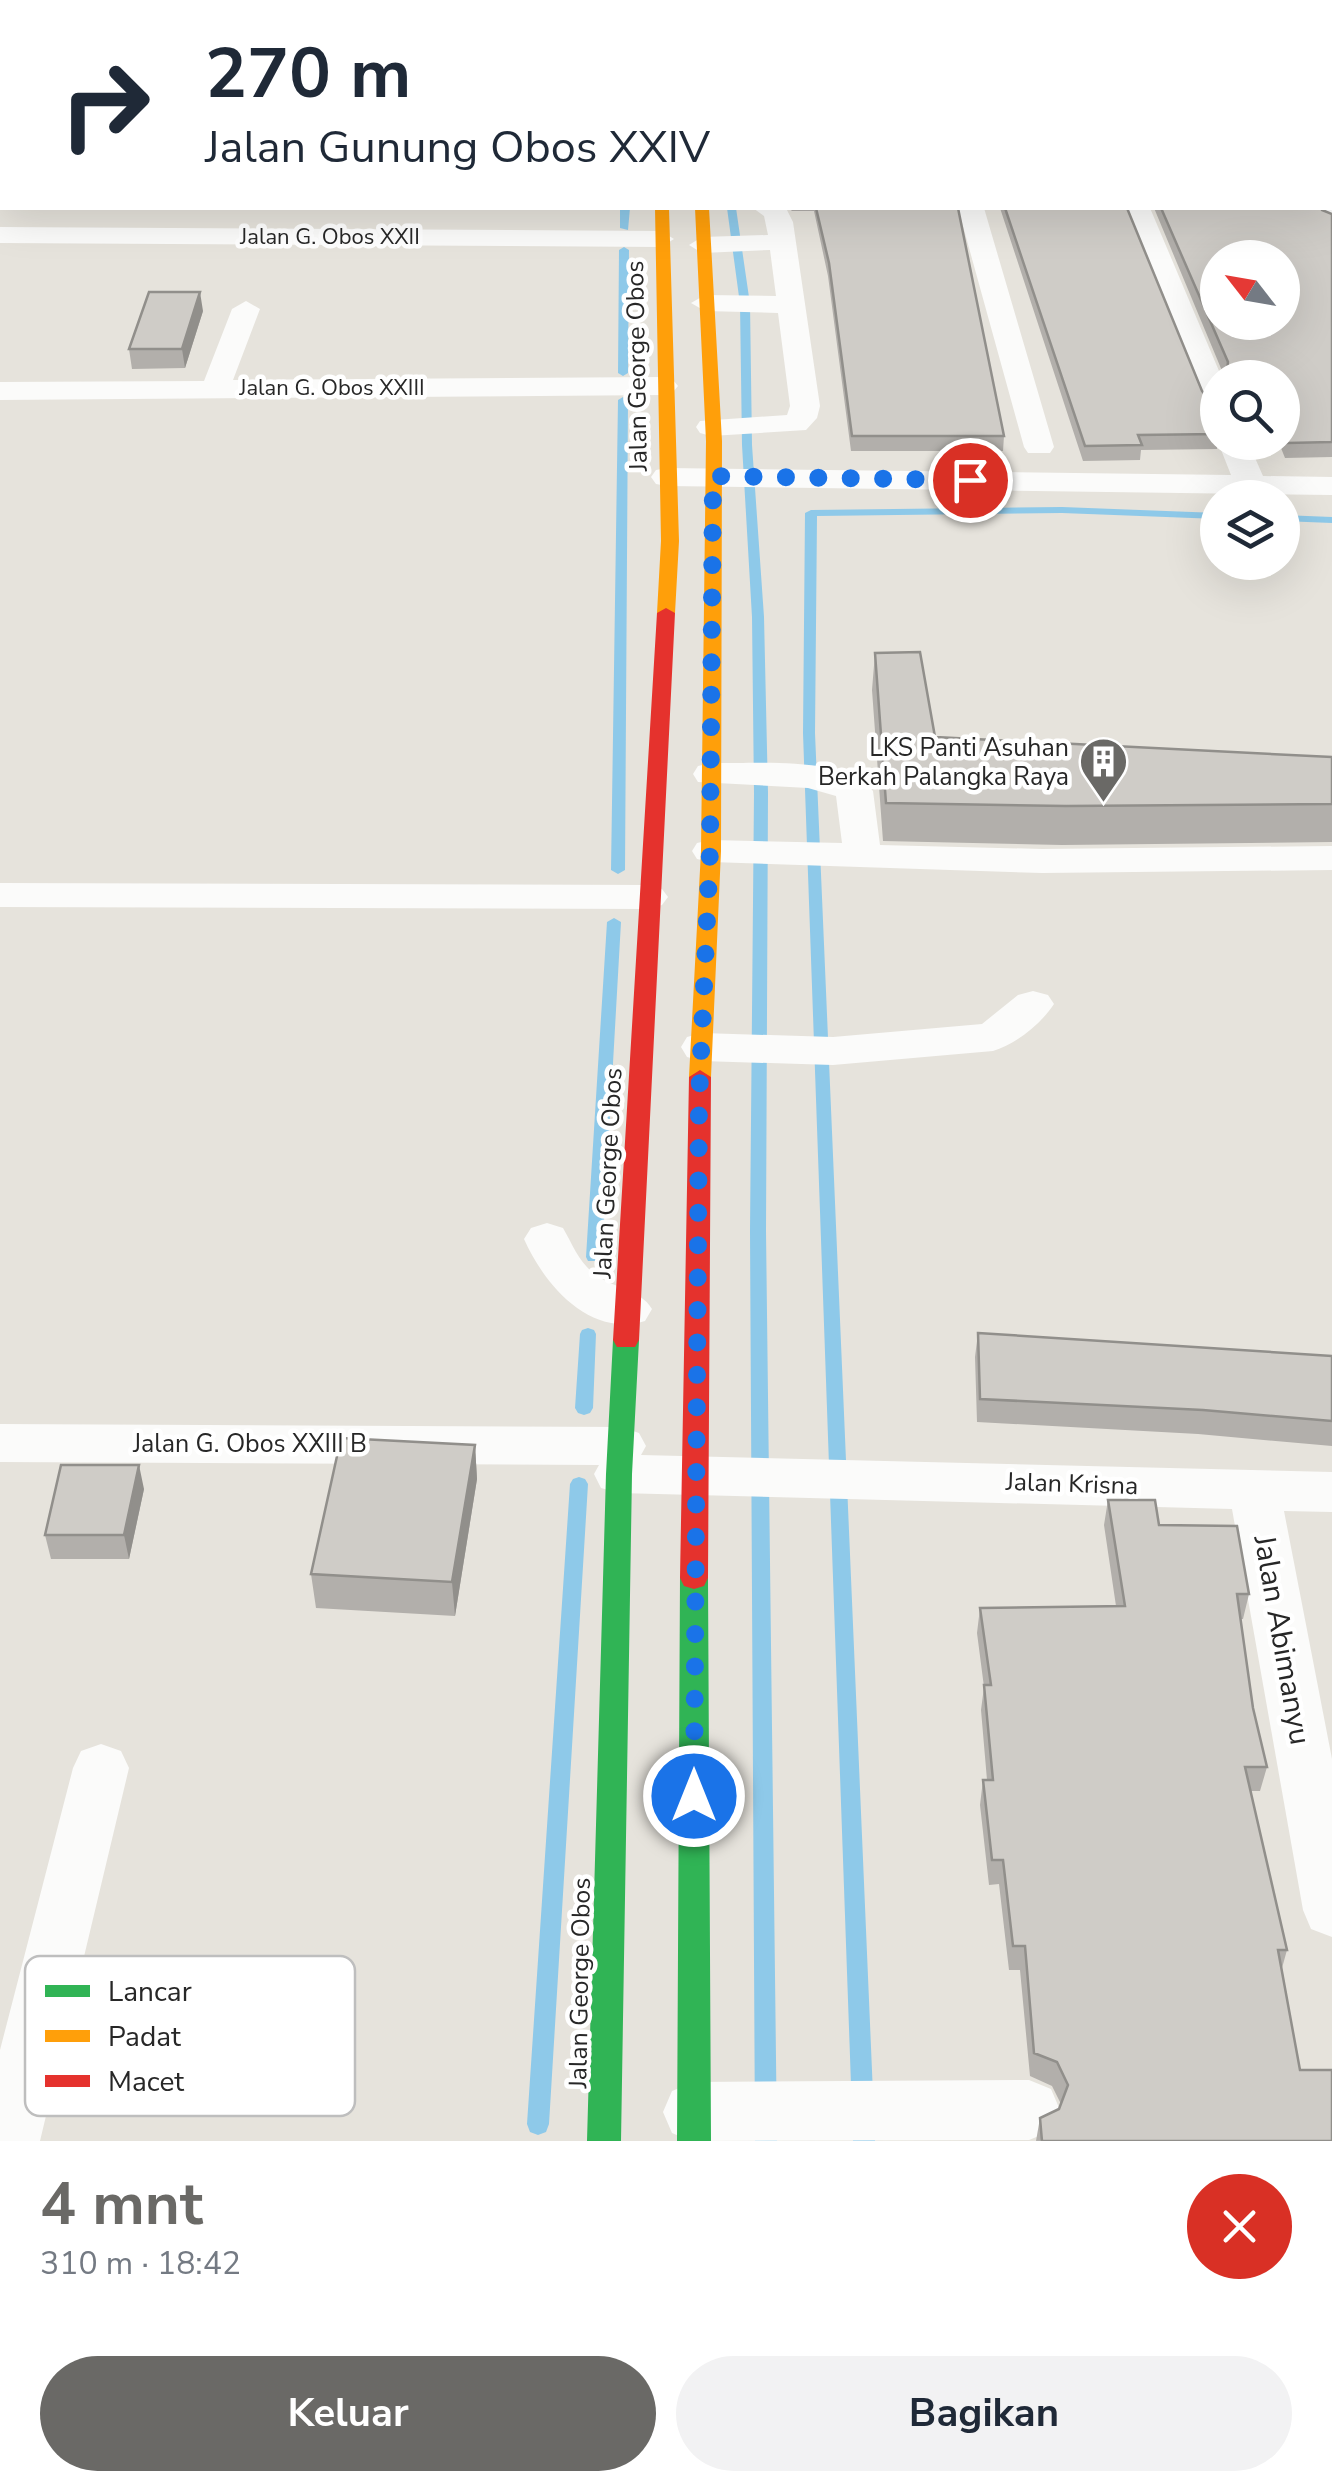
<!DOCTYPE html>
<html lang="id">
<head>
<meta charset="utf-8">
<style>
  :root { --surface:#fff; --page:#f2f2f3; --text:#1f2937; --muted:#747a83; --accent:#6a6966 }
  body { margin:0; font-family:"Nunito Sans",sans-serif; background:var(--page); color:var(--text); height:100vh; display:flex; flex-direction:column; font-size:38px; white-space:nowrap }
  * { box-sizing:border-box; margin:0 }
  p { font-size:32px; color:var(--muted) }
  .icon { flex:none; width:55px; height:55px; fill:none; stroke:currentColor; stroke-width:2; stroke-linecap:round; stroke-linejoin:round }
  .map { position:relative; height:2141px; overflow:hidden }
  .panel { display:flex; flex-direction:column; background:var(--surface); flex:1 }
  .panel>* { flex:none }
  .banner { position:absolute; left:0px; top:0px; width:1332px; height:210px; box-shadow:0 10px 40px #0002; background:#fff; color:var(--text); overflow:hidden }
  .needle { width:65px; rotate:301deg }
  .buttons { position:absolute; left:1200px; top:240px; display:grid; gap:20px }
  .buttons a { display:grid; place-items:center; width:100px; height:100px; border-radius:50%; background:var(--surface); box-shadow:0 10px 40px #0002; font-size:50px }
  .pin { position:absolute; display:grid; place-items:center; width:85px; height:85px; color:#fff; margin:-42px; border:5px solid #fff; border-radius:50%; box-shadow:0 2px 10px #0007 }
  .me { position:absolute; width:110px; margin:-55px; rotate:0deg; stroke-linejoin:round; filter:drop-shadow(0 0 8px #0008) }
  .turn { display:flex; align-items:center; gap:35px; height:210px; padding:0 40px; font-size:45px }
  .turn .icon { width:130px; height:130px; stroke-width:2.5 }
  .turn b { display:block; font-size:70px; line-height:85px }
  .round { display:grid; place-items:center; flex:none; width:105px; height:105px; border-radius:52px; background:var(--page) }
  .head { display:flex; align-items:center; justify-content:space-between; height:170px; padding:0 40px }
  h1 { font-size:60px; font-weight:700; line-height:75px; color:var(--accent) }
  .action { display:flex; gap:20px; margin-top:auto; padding:20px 40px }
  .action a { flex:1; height:115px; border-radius:60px; background:var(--accent); color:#fff; font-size:40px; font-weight:700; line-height:115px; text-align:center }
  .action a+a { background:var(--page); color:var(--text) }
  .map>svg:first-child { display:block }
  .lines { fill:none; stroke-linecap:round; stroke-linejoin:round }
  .stream { fill:#8ec9e9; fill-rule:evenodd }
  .street { fill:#fbfbfa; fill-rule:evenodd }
  .fast { fill:#30b455; fill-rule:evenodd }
  .slow { fill:#ff9f0a; fill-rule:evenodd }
  .jam { fill:#e5322d; fill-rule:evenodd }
  .wall { fill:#b2afab }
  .shaded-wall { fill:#918f8b }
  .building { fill:#cfccc7; stroke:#918f8b; stroke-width:2.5; fill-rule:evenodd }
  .route { stroke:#1a73e8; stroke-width:18; stroke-dasharray:0 32.4 }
  .labels { text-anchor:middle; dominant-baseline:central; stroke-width:9; stroke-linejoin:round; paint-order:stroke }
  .far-street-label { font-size:22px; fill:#272727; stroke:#fff }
  .street-label { font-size:25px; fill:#272727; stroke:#fff }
  .poi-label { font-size:25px; fill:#272727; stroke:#fff; text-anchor:end }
  .near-street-label { font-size:30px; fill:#272727; stroke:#fff }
  .key { fill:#fff; stroke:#bebebe; stroke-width:2.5 }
  .key-label { font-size:28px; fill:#272727 }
</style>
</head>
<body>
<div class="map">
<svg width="1332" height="2141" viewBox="0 0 1332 2141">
  <rect width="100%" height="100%" fill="#e6e3dc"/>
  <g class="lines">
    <path class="stream" d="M 623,0 L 631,0 L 631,2 L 623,2 Z
      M 727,0 L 735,0 L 735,2 L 727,2 Z
      M 1330,69 L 1332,69 L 1332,73 L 1330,73 Z
      M 620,208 L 630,208 L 628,230 L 620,228 Z
      M 727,208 L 736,208 L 750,304 L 752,445 L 764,617 L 768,793 L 766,1231 L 777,2141 L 755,2141 L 750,1231 L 754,793 L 752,617 L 742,445 L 740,304 Z
      M 624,247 L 629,250 L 628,373 L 623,376 L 618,373 L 619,250 Z
      M 623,397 L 628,400 L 625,870 L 618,874 L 611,870 L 618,400 Z
      M 1062,507 L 1218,513 L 1218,519 L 1062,513 L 817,516 L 815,733 L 875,2141 L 853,2141 L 803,733 L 805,513 L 811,510 Z
      M 1282,515 L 1332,517 L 1332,523 L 1282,521 Z
      M 614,918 L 621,922 L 602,1257 L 600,1261 L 588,1261 L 586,1257 L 607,922 Z
      M 588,1328 L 594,1330 L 596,1334 L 593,1408 L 590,1413 L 584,1415 L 578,1413 L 575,1408 L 580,1334 L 582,1330 Z
      M 579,1477 L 585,1479 L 588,1484 L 549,2124 L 546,2132 L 538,2135 L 530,2132 L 527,2124 L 570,1484 L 573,1479 Z"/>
    <path class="street" d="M 0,85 L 2,85 L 2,99 L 0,99 Z
      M 1330,201 L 1332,201 L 1332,224 L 1323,222 L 1315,208 L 1330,208 Z
      M 753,208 L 786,208 L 793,222 L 820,406 L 817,418 L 806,430 L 711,436 L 700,433 L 696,427 L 700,421 L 787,415 L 790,406 L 778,313 L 705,311 L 691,303 L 705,295 L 776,296 L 770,250 L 702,253 L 689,245 L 702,237 L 768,235 L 764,216 Z
      M 958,208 L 984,208 L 1054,447 L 1050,453 L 1028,453 L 1024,447 Z
      M 1124,208 L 1150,208 L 1222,378 L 1218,378 L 1218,413 L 1207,410 L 1203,404 Z
      M 0,227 L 661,231 L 674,239 L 661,247 L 0,243 Z
      M 246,301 L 260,309 L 233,380 L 663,377 L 673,380 L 678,386 L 673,392 L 663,395 L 0,400 L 0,382 L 204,381 L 232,309 Z
      M 1218,442 L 1248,442 L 1263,476 L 1332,477 L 1332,495 L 667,486 L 656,484 L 651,477 L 656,470 L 667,468 L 1231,475 Z
      M 711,763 C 751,764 848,755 873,791 L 880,845 L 1042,849 L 1332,846 L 1332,870 L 1042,873 L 711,862 L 697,859 L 692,851 L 697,843 L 711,840 L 842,843 L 836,796 L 808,788 L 698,782 L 693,774 L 698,766 Z
      M 0,883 L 648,885 L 662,889 L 668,897 L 662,905 L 648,909 L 0,907 Z
      M 1033,991 L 1048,995 L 1054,1004 C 1041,1024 1016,1044 993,1051 L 833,1065 L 702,1061 L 687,1057 L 681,1047 L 687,1037 L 702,1033 L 833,1037 L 982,1024 L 1018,995 Z
      M 547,1223 L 563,1228 C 573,1245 579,1263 596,1275 C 615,1289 640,1289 652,1309 L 645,1321 C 589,1338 544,1284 524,1239 L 531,1228 Z
      M 0,1424 L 621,1427 L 639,1433 L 646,1446 L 641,1455 L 1332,1472 L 1332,1512 L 1284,1511 L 1332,1759 L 1332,1937 L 1311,1929 L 1303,1910 L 1232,1509 L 619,1493 L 601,1488 L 594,1474 L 599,1465 L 0,1462 Z
      M 101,1744 L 121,1751 L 129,1768 L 40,2141 L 0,2141 L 0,2050 L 73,1768 L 81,1751 Z
      M 1029,2080 L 1051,2089 L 1060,2110 L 1051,2131 L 1029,2140 L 691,2141 L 672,2133 L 663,2112 L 672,2091 L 694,2082 Z"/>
    <path class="fast" d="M 626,1331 L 635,1333 L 639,1340 L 632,1474 L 621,2141 L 587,2141 L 606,1474 L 613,1340 L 617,1333 Z
      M 694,1567 L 704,1570 L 708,1578 L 711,2141 L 677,2141 L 680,1578 L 684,1570 Z"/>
    <path class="slow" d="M 655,208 L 669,208 L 679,541 L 675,613 L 666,618 L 657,613 L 661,541 Z
      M 695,208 L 709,208 L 722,441 L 721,851 L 711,1077 L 700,1084 L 689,1077 L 701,851 L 706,441 Z"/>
    <path class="jam" d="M 681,0 L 693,0 L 694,2 L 683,2 Z
      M 666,608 L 675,613 L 639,1340 L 635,1347 L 617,1347 L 613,1340 L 657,613 Z
      M 700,1070 L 711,1077 L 708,1578 L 704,1586 L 694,1589 L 684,1586 L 680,1578 L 689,1077 Z"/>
  </g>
  <path class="wall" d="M 789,208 L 958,208 L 1004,436 L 1003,451 L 851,451 L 828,276 L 814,211 L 792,211 Z
    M 1000,208 L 1127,208 L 1202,391 L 1208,399 L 1218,400 L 1217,449 L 1141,450 L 1140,460 L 1083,461 Z
    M 1154,208 L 1321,208 L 1322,210 L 1332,214 L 1332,457 L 1285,458 L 1281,448 L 1255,448 L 1251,442 L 1282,442 L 1282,378 L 1225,378 Z
    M 203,311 L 185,368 L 132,369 L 129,349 Z
    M 875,653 L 935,737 L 1332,757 L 1332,842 L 1062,845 L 883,841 L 872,690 Z
    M 978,1333 L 1332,1356 L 1332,1446 L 1198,1434 L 977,1422 L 975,1357 Z
    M 475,1445 L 477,1479 L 455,1616 L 316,1608 L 311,1574 Z
    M 144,1489 L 129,1559 L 51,1559 L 45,1535 Z
    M 1108,1500 L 1159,1525 L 1249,1594 L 1243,1619 L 1241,1619 L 1253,1708 L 1267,1767 L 1260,1791 L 1251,1791 L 1287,1950 L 1282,1968 L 1300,2070 L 1332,2141 L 1036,2141 L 1040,2118 L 1059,2109 L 1061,2104 L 1052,2086 L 1030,2076 L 1020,1970 L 1009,1970 L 999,1884 L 989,1885 L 980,1805 L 983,1780 L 987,1780 L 981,1710 L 984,1687 L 977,1633 L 980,1608 L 1116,1606 L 1104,1525 Z
    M 253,2036 L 242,2102 L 123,2098 L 117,2076 Z"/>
  <path class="shaded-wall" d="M 200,292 L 203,311 L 185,368 L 182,349 Z
    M 475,1445 L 477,1479 L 455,1616 L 452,1582 Z
    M 139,1465 L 144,1489 L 129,1559 L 124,1535 Z
    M 249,2014 L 253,2036 L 242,2102 L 237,2080 Z"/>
  <path class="building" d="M 1330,137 L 1332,137 L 1332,186 L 1330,185 Z
    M 816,208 L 958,208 L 1004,436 L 852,436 L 829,263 Z
    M 1005,208 L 1127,208 L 1202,391 L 1208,399 L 1218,400 L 1218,434 L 1138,435 L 1142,445 L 1085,446 Z
    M 1161,208 L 1321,208 L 1322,210 L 1332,214 L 1332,442 L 1287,443 L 1282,433 L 1282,378 L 1226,378 L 1228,362 ZM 1218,258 L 1282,258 L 1282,322 L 1218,322 Z
    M 149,292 L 200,292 L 182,349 L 129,349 Z
    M 920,652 L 935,737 L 1332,757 L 1332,804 L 1066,806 L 886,803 L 875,653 Z
    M 978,1333 L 1332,1356 L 1332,1421 L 1203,1410 L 980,1399 Z
    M 341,1438 L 475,1445 L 452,1582 L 311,1574 Z
    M 61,1465 L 139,1465 L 124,1535 L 45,1535 Z
    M 1108,1500 L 1155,1500 L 1159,1525 L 1237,1526 L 1249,1594 L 1237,1594 L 1253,1708 L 1267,1767 L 1245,1767 L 1287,1950 L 1278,1950 L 1300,2070 L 1332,2070 L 1332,2141 L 1042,2141 L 1040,2118 L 1059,2109 L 1068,2085 L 1057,2062 L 1034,2053 L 1025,1946 L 1013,1946 L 1003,1860 L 992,1860 L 983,1780 L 993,1780 L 984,1685 L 991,1685 L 980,1608 L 1125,1606 Z"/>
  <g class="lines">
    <path class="route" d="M 694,1796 L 699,1100 L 710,851 L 713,476 L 970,480"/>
  </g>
  <defs>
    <symbol id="building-pin" viewBox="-11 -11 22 30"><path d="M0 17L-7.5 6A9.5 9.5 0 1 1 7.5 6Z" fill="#6a6966" stroke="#fff"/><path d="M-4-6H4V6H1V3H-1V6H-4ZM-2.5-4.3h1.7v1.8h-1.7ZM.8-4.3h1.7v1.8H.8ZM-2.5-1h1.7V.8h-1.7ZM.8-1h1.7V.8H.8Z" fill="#fff"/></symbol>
  </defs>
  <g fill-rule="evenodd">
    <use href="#building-pin" x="1076" y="734" width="55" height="75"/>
  </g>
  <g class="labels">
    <g class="far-street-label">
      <text x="330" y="237">Jalan G. Obos XXII</text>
      <text x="332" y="388">Jalan G. Obos XXIII</text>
    </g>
    <g class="street-label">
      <text transform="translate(637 366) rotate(-91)">Jalan George Obos</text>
      <text transform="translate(608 1173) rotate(-87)">Jalan George Obos</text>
      <text x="250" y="1444">Jalan G. Obos XXIII B</text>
      <text transform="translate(1072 1484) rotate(2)">Jalan Krisna</text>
      <text transform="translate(580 1983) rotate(-89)">Jalan George Obos</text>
    </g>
    <g class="poi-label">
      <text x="1069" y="748">LKS Panti Asuhan<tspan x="1069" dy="29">Berkah Palangka Raya</tspan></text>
    </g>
    <g class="near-street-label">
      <text transform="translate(1282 1640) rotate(80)">Jalan Abimanyu</text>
    </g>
  </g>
  <rect x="25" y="1956" width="330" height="160" rx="15" class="key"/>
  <rect x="45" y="1985" width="45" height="12" fill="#30b455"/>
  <rect x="45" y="2030" width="45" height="12" fill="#ff9f0a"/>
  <rect x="45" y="2075" width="45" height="12" fill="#e5322d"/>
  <g class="key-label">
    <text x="108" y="2001">Lancar</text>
    <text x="108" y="2046">Padat</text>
    <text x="108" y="2091">Macet</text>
  </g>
</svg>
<div class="buttons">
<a><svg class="needle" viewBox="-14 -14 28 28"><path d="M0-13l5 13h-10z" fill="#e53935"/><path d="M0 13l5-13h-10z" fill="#747a83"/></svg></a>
<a><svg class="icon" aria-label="search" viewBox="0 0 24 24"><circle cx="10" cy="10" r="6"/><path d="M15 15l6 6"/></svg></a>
<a><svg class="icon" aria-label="layers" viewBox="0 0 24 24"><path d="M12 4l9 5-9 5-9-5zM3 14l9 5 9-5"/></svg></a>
</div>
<div class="pin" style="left:970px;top:480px;background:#d93025"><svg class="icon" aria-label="arrive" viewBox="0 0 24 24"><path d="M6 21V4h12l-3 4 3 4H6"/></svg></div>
<svg class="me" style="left:694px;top:1796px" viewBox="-20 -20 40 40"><circle r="17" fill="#1a73e8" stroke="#fff" stroke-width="3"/><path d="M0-11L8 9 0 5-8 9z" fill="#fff"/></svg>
<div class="banner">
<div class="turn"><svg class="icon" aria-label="right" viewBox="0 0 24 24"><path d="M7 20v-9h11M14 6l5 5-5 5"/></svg><div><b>270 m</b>Jalan Gunung Obos XXIV</div></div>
</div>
</div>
<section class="panel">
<div class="head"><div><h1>4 mnt</h1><p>310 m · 18:42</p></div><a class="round" style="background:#d93025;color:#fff"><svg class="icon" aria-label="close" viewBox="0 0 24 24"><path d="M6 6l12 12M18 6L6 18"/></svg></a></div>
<div class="action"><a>Keluar</a><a>Bagikan</a></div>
</section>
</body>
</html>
